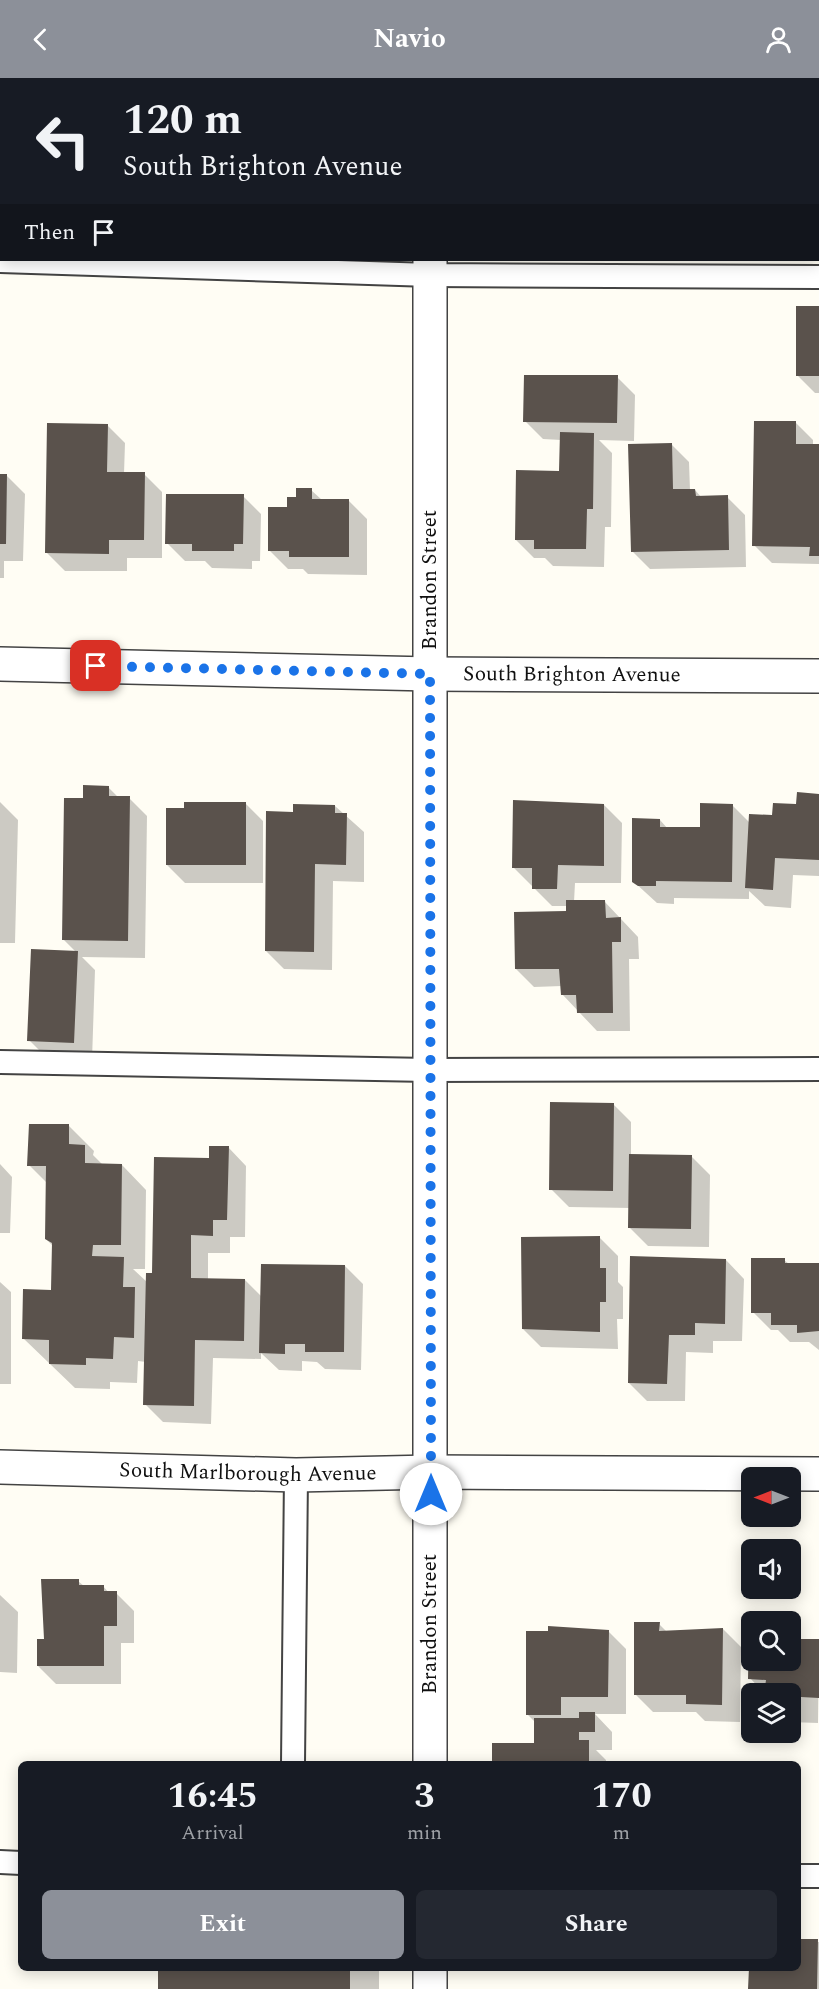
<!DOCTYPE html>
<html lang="en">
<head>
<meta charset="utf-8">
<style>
  :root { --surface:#171b24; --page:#242831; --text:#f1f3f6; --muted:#9ea1a6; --accent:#8c9099 }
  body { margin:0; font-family:Spectral,serif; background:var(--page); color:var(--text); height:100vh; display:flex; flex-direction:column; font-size:22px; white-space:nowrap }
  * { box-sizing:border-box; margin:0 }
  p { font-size:20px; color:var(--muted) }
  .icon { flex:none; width:33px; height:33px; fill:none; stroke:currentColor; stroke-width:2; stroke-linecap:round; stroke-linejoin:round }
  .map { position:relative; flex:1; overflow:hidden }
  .sheet { position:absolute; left:18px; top:1683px; width:783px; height:210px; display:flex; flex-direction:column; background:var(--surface); border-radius:9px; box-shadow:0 3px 15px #0003 }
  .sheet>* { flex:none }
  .guide { position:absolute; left:0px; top:0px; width:819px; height:183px; box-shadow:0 3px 15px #0003; background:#171b24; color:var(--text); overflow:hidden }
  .needle { width:39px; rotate:270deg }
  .fabs { position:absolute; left:741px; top:1389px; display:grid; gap:12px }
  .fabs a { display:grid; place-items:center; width:60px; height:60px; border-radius:9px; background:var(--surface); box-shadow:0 3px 15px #0003; font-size:30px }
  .pin { position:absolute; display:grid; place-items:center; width:51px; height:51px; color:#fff; margin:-26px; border-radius:12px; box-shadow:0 3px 9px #0006 }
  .me { position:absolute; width:66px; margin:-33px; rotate:0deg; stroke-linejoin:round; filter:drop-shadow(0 0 4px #0008) }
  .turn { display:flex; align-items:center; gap:21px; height:126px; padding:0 24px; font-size:27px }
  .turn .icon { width:78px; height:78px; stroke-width:2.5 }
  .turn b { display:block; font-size:42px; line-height:51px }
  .then { display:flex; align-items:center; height:57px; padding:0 24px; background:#0003; gap:12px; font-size:22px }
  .eta { display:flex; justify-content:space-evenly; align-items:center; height:102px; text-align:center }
  .eta b { font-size:36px; font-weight:700; line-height:42px }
  .button { display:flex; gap:12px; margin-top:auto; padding:12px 24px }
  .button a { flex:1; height:69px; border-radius:9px; background:var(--accent); color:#fff; font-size:24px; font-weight:700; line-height:69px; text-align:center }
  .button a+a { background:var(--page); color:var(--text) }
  header { display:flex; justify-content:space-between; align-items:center; height:78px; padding:0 24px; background:var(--accent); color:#fff; font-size:27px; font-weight:700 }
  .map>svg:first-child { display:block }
  .shadow { fill:#0003 }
  .building { fill:#5a524c }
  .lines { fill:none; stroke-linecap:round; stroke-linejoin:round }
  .lane-casing { stroke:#434343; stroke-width:26 }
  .street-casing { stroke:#434343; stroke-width:36 }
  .lane { stroke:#fff; stroke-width:22 }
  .street { stroke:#fff; stroke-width:33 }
  .route { stroke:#1a73e8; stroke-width:10; stroke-dasharray:0 18 }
  .labels { text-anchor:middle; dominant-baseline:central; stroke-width:6; stroke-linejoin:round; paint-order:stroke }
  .street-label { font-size:21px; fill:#101010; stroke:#fff }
</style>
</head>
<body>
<header><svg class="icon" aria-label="back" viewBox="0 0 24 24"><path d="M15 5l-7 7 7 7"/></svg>Navio<svg class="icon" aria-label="person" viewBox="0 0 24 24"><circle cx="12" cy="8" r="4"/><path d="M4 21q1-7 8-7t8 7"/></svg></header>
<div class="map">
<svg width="819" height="1911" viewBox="0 0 819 1911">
  <rect width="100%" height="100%" fill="#fffdf4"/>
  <path class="shadow" d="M 0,0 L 26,0 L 2,2 L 2,51 Z
    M 62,0 L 127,0 L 127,2 Z
    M 185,0 L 260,0 L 260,2 Z
    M 299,0 L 334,0 L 334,2 L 301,2 Z
    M 539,0 L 630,0 L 630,1 L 541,2 Z
    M 641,0 L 758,0 L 641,2 Z
    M 819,0 L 819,19 L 818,2 L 763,1 Z
    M 0,78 L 2,78 L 0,186 Z
    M 819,230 L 819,315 L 815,315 L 797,297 Z
    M 617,299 L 635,317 L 634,363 L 599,362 L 612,375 L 611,449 L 605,449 L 604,489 L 553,488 L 545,480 L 534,480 L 516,462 L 561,394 L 561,362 L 543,361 L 525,343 Z
    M 795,344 L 813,362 L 813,367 L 819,367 L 819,486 L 772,485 L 754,467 Z
    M 107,347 L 125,365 L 124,396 L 144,396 L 162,414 L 162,480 L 127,480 L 127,493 L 65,493 L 47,475 Z
    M 671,366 L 689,384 L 690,412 L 695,412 L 702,420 L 727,419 L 745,437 L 746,489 L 650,491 L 632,473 Z
    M 0,398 L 7,398 L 25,416 L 23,483 L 4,483 L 4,500 L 0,500 Z
    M 311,412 L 322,422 L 349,423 L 367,441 L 367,497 L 308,496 L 303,491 L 288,491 L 270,473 L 289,430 Z
    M 243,418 L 261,436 L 260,483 L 252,483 L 252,491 L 212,490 L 205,483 L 185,483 L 167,465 Z
    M 108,709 L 119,720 L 129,720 L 147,738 L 145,880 L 82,879 L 95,892 L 92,982 L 47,980 L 29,962 L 76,874 L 63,861 L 85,721 Z
    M 819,718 L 819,798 L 793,797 L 791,830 L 765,828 L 749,813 L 749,821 L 674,820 L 674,826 L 657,825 L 633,803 L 660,742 L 668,751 L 701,751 L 732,727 L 750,745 L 774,738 Z
    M 0,724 L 18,742 L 15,865 L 0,865 Z
    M 245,725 L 263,743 L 263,805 L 185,805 L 167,787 L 185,731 Z
    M 604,727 L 622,745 L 621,805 L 575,805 L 574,824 L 604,823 L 638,859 L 639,881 L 629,881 L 630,953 L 597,953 L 562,916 L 562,908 L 534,909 L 516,891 L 568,835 L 568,828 L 552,828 L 513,789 Z
    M 335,728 L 364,754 L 364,804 L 333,803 L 332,892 L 284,891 L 266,873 L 294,735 Z
    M 613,1026 L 631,1044 L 631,1077 L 692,1079 L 710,1097 L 709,1169 L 648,1168 L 630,1150 L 630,1130 L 569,1129 L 551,1111 Z
    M 69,1048 L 94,1073 L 93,1077 L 103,1087 L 122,1087 L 146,1112 L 145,1191 L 133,1191 L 147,1204 L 211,1081 L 228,1069 L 246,1088 L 245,1159 L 230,1159 L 230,1175 L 208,1175 L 208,1202 L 245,1202 L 262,1219 L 345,1188 L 363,1206 L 361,1292 L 325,1291 L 317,1284 L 302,1283 L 302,1293 L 279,1292 L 261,1275 L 261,1281 L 213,1280 L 211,1346 L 163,1344 L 145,1326 L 146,1284 L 138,1283 L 137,1305 L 110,1304 L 110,1311 L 75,1310 L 24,1261 L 52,1213 L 53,1168 L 46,1161 L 47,1105 L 29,1087 Z
    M 0,1086 L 12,1099 L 10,1155 L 0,1155 Z
    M 600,1160 L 618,1178 L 618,1204 L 623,1209 L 623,1241 L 617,1241 L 618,1271 L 541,1269 L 523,1251 Z
    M 726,1182 L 744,1201 L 742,1263 L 713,1263 L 713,1275 L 686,1274 L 685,1323 L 647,1323 L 629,1305 Z
    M 784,1182 L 789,1186 L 819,1186 L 819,1272 L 809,1264 L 790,1264 L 778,1252 L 771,1252 L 753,1234 Z
    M 0,1204 L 11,1214 L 11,1306 L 0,1306 Z
    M 78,1503 L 84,1508 L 103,1508 L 109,1515 L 116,1515 L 134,1533 L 134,1565 L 121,1565 L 121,1606 L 56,1606 L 38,1588 L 45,1563 Z
    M 0,1517 L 18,1534 L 17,1595 L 0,1594 Z
    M 659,1546 L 667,1554 L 723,1551 L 741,1569 L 740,1644 L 705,1643 L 696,1634 L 653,1634 L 635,1616 Z
    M 608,1553 L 626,1571 L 626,1636 L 595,1636 L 612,1654 L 612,1672 L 596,1672 L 606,1682 L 606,1686 L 493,1686 L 535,1667 L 535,1644 L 527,1636 Z
    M 795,1557 L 801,1563 L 819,1563 L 818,1645 L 790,1644 L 790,1616 L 765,1616 L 750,1600 L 752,1582 L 790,1582 Z
    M 798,1862 L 819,1864 L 819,1911 L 750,1911 L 750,1890 L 798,1890 Z
    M 160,1890 L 379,1890 L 379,1911 L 160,1911 Z"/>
  <path class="building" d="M 796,228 L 819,228 L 819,298 L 796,298 Z
    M 524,297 L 618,297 L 617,345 L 523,344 Z
    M 754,343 L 796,343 L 796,366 L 819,366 L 819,478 L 809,478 L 810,469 L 752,468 Z
    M 47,345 L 108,346 L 107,394 L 145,394 L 144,462 L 109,462 L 109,476 L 45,475 Z
    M 560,354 L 594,355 L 593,431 L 587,431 L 586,471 L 534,471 L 534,462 L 515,462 L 516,392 L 559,393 Z
    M 672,365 L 673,411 L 695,411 L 696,418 L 728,417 L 729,472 L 631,474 L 628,366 Z
    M 0,396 L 7,396 L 6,466 L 0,466 Z
    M 296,410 L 312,410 L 312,421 L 349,421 L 349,479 L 289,479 L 289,473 L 268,473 L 268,429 L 287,429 L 287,419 L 296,419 Z
    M 166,416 L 244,416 L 243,466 L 234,466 L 234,473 L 192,473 L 192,466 L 165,466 Z
    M 83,707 L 109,708 L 109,718 L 130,718 L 128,863 L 62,862 L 64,720 L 83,720 Z
    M 797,714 L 819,716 L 819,782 L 775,780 L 773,812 L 745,810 L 749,736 L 772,737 L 773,725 L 796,726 Z
    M 513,722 L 604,726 L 604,788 L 558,787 L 557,811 L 532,811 L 532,790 L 512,790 Z
    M 184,724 L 246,724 L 246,787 L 166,787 L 166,730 L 184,730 Z
    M 700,725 L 733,726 L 732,804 L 656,803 L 656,808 L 638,808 L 632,804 L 632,740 L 660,741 L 660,749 L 700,749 Z
    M 293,726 L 335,727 L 335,735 L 347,735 L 346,787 L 315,786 L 314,874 L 265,873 L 266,733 L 293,734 Z
    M 566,822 L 605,822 L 606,840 L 621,839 L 621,864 L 612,864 L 613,935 L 577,935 L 576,917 L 561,917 L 559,891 L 515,891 L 514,834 L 566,833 Z
    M 31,871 L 78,873 L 74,965 L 27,963 Z
    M 550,1024 L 614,1025 L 613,1113 L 549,1112 Z
    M 29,1046 L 69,1046 L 69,1066 L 85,1067 L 85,1085 L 122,1086 L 121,1167 L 93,1167 L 92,1178 L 124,1179 L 123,1209 L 135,1209 L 134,1260 L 114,1259 L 113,1281 L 86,1280 L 86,1287 L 49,1286 L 49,1262 L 22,1261 L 23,1211 L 51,1212 L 52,1165 L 45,1161 L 46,1088 L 27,1088 Z
    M 209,1068 L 229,1068 L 227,1142 L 213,1142 L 213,1158 L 191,1157 L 191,1200 L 245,1201 L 244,1263 L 195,1262 L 194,1328 L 143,1327 L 146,1195 L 152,1195 L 154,1079 L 209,1080 Z
    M 629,1076 L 692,1077 L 691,1151 L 628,1150 Z
    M 600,1158 L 600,1190 L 606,1190 L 606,1224 L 600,1224 L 600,1254 L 522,1251 L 521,1159 Z
    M 630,1178 L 726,1181 L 725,1246 L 695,1245 L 695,1257 L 669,1257 L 667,1306 L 628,1305 Z
    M 751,1180 L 785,1180 L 785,1185 L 819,1185 L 819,1253 L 797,1255 L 797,1247 L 771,1247 L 771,1235 L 751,1235 Z
    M 261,1186 L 345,1187 L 344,1274 L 305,1274 L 305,1266 L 285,1266 L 285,1276 L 259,1275 Z
    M 41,1501 L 79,1501 L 79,1507 L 104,1507 L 104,1513 L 117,1513 L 117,1548 L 104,1548 L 104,1588 L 37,1588 L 37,1561 L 44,1561 Z
    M 634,1544 L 660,1544 L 659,1553 L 723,1550 L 722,1627 L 686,1626 L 686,1617 L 634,1617 Z
    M 548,1548 L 609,1552 L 608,1619 L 561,1619 L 561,1637 L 526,1637 L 526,1553 L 548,1553 Z
    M 749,1549 L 752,1549 L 752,1582 L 790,1582 L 790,1556 L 796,1556 L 796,1561 L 819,1561 L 819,1620 L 801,1619 L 801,1627 L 790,1627 L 790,1616 L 764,1616 L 766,1602 L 748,1601 Z
    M 579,1634 L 595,1634 L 595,1654 L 579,1654 L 579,1662 L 589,1662 L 589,1686 L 492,1686 L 492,1665 L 534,1665 L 534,1640 L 579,1640 Z
    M 798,1861 L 818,1861 L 817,1911 L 748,1911 L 749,1890 L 798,1890 Z
    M 158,1890 L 350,1890 L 350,1911 L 158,1911 Z"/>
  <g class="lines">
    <defs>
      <path id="lane" d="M 0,183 L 430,197 L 819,199
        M 0,984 L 429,992 L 819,991
        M 293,1686 L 296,1397
        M 0,1784 L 21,1785
        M 798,1798 L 819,1798"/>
      <g id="street">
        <path d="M 431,2 L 431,0"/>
        <path id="s1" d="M 0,586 L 430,596 L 819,598"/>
        <path id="s2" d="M 0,1389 L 296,1397 L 431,1394 L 819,1396"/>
        <path d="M 430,1686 L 430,182"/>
        <path d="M 430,1890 L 430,1911"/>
      </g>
    </defs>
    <use href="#lane" class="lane-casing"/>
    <use href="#street" class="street-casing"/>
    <use href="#lane" class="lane"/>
    <use href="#street" class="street"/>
  </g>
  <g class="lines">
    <path class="route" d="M 96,588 L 430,596 L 431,1416"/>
  </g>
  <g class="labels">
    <g class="street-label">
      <text transform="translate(430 502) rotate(-90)">Brandon Street</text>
      <text stroke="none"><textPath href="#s1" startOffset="572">South Brighton Avenue</textPath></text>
      <text stroke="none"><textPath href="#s2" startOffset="248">South Marlborough Avenue</textPath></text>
      <text transform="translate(430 1546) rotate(-90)">Brandon Street</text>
    </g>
  </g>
</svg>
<div class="fabs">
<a><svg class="needle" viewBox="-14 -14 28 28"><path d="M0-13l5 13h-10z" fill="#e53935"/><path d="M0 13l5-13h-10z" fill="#9ea1a6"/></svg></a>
<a><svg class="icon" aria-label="sound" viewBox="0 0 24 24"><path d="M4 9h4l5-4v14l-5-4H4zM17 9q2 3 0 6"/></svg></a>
<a><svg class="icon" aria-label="search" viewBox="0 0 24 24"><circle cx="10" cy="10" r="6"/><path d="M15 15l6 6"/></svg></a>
<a><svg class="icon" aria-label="layers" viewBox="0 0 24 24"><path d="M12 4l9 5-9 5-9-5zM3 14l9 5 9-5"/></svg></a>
</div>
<div class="pin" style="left:96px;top:588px;background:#d93025"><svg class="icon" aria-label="arrive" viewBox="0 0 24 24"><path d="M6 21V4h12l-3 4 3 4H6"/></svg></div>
<svg class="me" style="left:431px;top:1416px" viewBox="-20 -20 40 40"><circle r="19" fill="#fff"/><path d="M0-13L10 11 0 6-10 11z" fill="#1a73e8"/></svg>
<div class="guide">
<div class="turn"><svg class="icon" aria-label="left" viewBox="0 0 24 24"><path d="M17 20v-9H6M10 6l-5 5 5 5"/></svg><div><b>120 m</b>South Brighton Avenue</div></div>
<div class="then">Then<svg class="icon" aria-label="arrive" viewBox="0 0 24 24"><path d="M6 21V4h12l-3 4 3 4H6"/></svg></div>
</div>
<section class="sheet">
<div class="eta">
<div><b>16:45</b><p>Arrival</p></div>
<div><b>3</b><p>min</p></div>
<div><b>170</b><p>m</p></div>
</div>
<div class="button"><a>Exit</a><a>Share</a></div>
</section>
</div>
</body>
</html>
